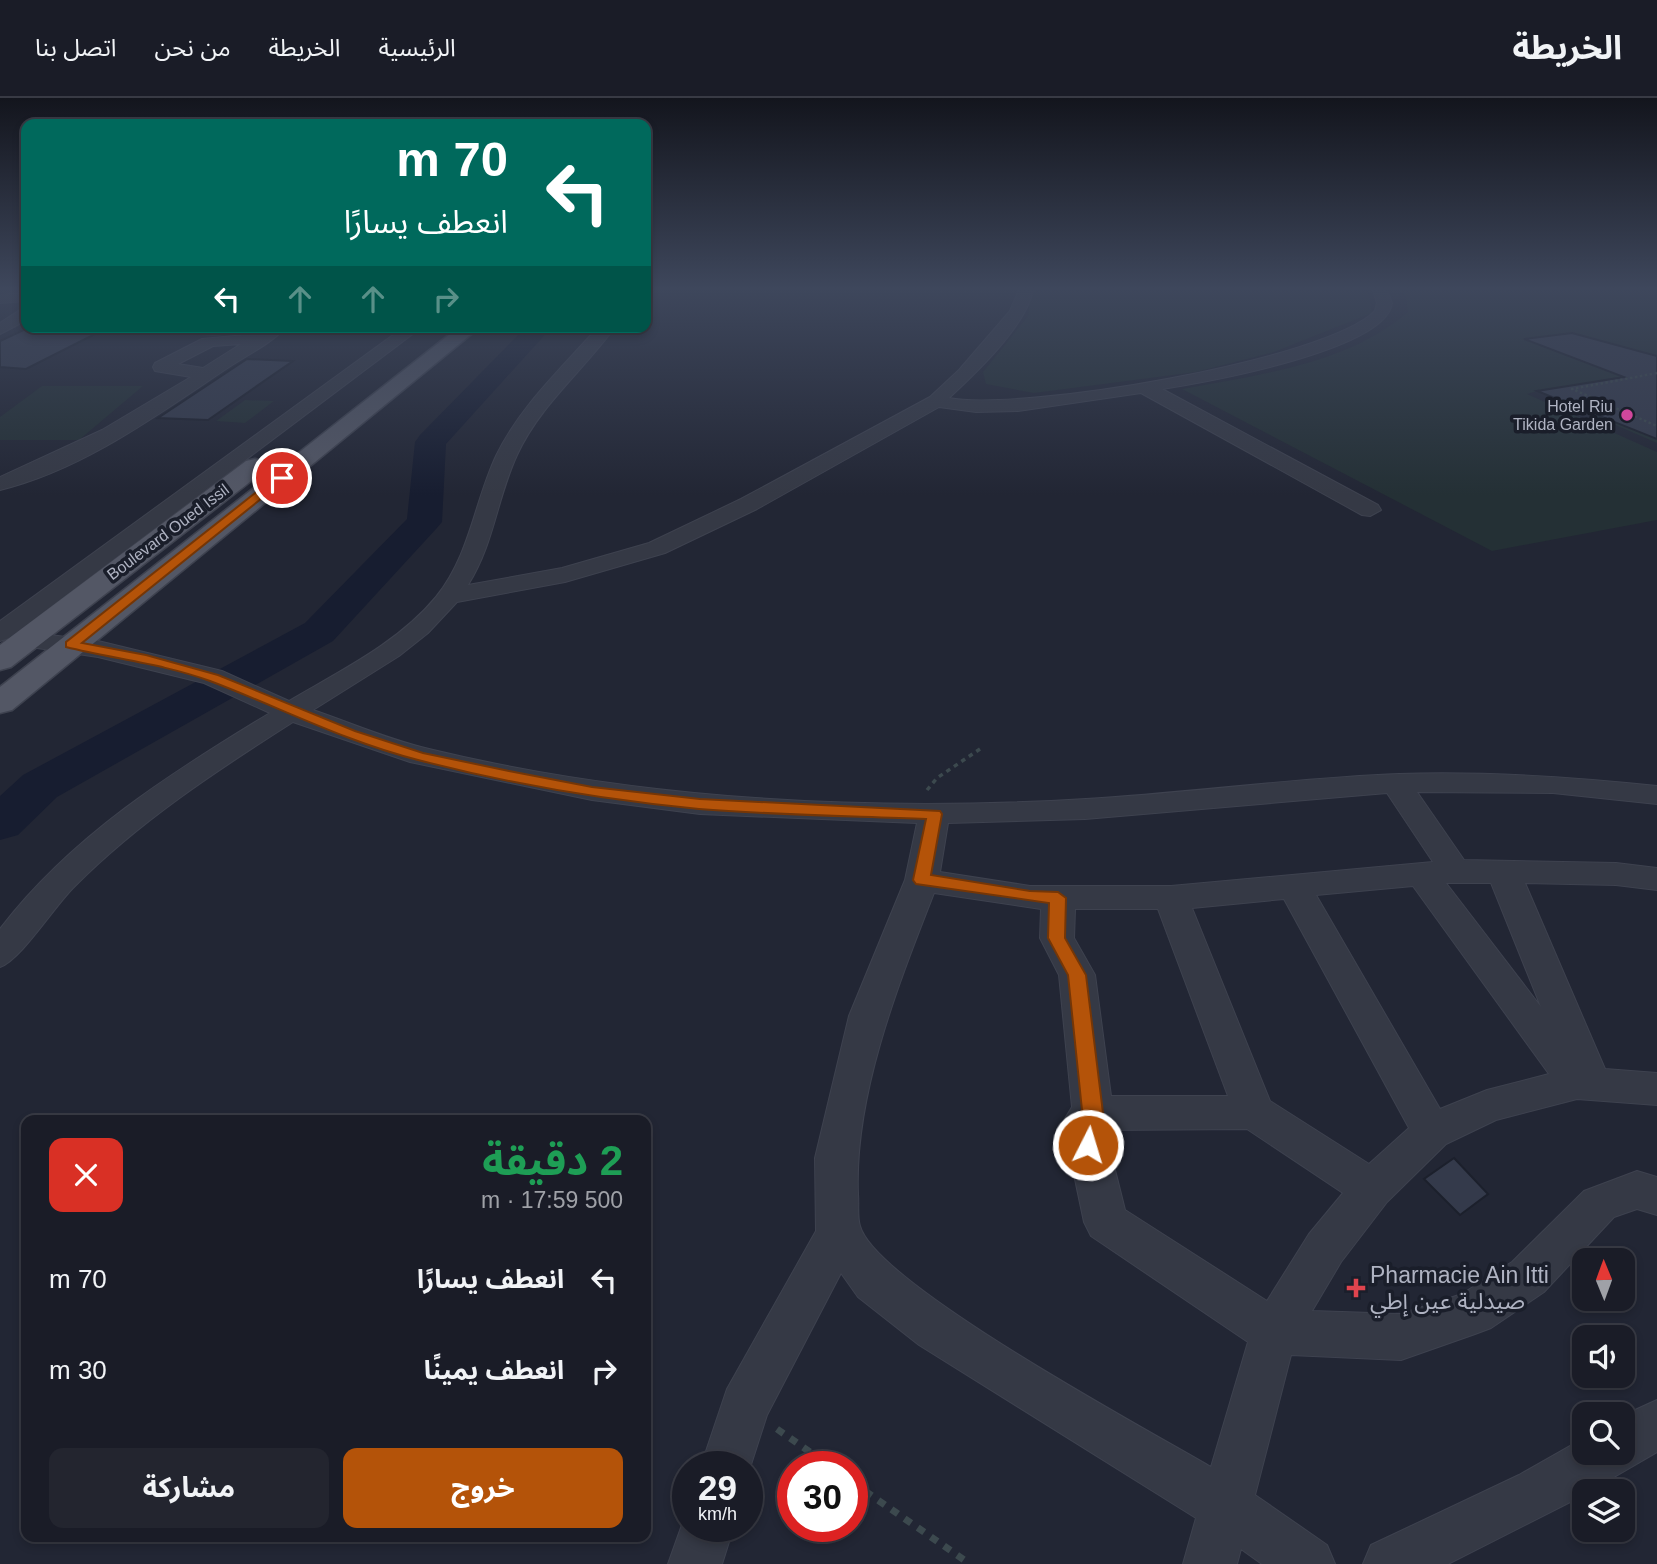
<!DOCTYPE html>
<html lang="ar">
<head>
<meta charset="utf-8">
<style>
  :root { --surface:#1a1c27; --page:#23252f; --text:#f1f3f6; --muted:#9fa1a7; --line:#383a44; --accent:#b45309 }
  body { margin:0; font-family:Helvetica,"Noto Sans Arabic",sans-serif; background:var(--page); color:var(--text); direction:rtl; height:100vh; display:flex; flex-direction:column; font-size:26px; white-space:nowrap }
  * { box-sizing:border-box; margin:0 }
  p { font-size:23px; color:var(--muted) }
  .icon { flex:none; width:38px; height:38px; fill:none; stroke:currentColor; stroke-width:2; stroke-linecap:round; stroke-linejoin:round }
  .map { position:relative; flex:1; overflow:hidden; direction:ltr }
  .details { position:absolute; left:21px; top:1017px; width:630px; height:427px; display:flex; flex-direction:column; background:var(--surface); border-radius:14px; box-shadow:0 4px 10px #0003,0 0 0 2px var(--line); direction:rtl }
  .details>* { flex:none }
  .top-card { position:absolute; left:21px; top:21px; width:630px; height:214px; border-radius:14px; box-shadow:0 4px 10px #0003,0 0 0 2px var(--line); direction:rtl; background:#00695c; color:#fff; overflow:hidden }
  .needle { width:46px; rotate:359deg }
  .controls { position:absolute; left:1572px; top:1150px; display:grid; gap:14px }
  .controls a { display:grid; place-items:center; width:63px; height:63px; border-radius:14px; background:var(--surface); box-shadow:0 4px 10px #0003,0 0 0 2px var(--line); font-size:35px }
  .speed { position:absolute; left:672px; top:1353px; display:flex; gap:14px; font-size:35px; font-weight:700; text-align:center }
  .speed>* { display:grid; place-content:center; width:91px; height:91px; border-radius:50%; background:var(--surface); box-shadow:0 4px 10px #0003,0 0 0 2px var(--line); line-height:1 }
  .speed small { font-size:18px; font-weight:400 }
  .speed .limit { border:10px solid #d22; background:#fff; color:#111 }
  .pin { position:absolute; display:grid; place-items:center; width:60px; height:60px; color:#fff; margin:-30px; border:4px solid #fff; border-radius:50%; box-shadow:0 2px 7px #0007 }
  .me { position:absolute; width:77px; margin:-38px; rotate:5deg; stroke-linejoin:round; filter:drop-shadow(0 0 5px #0008) }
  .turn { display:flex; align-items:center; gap:24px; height:147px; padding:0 28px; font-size:32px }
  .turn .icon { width:91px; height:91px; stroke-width:2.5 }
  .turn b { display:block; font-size:49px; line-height:60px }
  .lanes { display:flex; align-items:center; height:66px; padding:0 28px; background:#0003; justify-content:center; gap:35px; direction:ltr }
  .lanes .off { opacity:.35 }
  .round { display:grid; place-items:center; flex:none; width:74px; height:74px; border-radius:14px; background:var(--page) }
  .overview { display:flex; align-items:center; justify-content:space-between; height:119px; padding:0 28px }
  h1 { font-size:42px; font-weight:700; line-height:52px; color:#1e9e55 }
  .cta { display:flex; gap:14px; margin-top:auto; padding:14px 28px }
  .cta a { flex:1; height:80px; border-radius:14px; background:var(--accent); color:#fff; font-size:28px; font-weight:700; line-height:80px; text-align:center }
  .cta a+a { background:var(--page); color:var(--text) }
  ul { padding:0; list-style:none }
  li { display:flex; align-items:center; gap:21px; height:91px; padding:0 28px }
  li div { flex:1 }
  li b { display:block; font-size:26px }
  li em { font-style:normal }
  header { display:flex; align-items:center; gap:42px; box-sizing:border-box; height:98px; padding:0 35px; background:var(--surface); border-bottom:2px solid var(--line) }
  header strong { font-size:33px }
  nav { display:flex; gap:38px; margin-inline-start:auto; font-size:24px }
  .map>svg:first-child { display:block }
  .green { fill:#243035 }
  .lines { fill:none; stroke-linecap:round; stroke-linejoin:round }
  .river { fill:#171d30; fill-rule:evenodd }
  .building { fill:#343a4b; stroke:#1c202c; stroke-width:2 }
  .minor-casing { stroke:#3e424f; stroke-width:2 }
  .major-casing { stroke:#3e424f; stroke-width:3 }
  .path-far2 { stroke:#3c494e; stroke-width:2.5; stroke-dasharray:2.5 2.5; stroke-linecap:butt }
  .path-far1 { stroke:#3c494e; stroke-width:3.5; stroke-dasharray:4.5 4.5; stroke-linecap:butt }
  .path { stroke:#3c494e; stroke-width:7; stroke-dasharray:8 8; stroke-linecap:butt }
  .minor { fill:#353945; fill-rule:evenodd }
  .major { fill:#535765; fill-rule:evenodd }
  .route { fill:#b45309; stroke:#753606; stroke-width:2 }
  .hotel-dot { fill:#d1479c; stroke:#1a1e2a; stroke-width:2.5 }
  .health-dot { fill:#e0444e; stroke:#1a1e2a; stroke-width:2.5 }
  .labels { text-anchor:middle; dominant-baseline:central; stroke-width:7; stroke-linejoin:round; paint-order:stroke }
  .far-poi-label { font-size:16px; fill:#afb3c2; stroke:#1a1e2a; text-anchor:end }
  .far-street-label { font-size:16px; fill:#afb3c2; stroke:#1a1e2a }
  .near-poi-label { font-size:23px; fill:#afb3c2; stroke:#1a1e2a; text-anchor:start }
</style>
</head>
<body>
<header>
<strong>الخريطة</strong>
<nav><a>الرئيسية</a><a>الخريطة</a><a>من نحن</a><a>اتصل بنا</a></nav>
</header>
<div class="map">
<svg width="1657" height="1466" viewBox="0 0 1657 1466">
  <rect width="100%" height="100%" fill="#222634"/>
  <path class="green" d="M 1031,192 L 1368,192 L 1372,215 L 1274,254 L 1196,274 L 1034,295 L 986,286 L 983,274 L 1028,218 Z
    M 1399,192 L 1657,192 L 1657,345 L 1537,293 L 1527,296 L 1657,354 L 1657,422 L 1492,453 L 1182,291 C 1260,276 1346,267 1408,214 L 1406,199 Z
    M 42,288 L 143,288 L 79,342 L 0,342 L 0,319 Z
    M 245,302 L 274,303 L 245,325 L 216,323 Z"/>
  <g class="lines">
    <path class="river" d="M 526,229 L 552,229 L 446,346 L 442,424 L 436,431 L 333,543 L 57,699 L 18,737 L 0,742 L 0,698 L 23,677 L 305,525 L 407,421 L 415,344 L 420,337 Z"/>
  </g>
  <path class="building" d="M 30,229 L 109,229 L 26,271 L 0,269 L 0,243 Z
    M 1572,235 L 1657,258 L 1657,341 L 1537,293 L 1624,279 L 1524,241 Z
    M 247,261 L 293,263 L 208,322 L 158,320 Z
    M 1454,1060 L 1488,1096 L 1460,1117 L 1424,1081 Z"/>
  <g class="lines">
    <defs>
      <path id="minor" d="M 1019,192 L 1033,192 C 1026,228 976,275 949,300 C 1019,314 1326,263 1375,213 L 1377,205 L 1373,192 L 1387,192 L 1392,205 C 1387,252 1204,285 1162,291 L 1378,407 L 1381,412 L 1370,418 L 1362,417 L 1141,295 L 1018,313 L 976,314 L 939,309 L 757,411 L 665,455 L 565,484 L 457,504 L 428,535 L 399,558 L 313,612 C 351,625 390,642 429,651 C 639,702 871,714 1086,701 C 1190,695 1294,680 1399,676 C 1485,673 1571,679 1657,688 L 1657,706 L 1553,695 L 1417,694 L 1464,762 L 1616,765 L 1657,770 L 1657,792 L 1616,787 L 1525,785 L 1605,971 L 1657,975 L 1657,1007 L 1577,1001 L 1496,1022 L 1446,1046 L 1387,1104 L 1341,1164 L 1312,1213 L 1401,1216 L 1462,1196 L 1512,1164 L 1584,1093 L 1637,1073 L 1657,1079 L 1657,1117 L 1637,1111 L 1614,1119 L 1544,1194 L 1491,1230 L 1475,1236 L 1401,1262 L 1291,1257 L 1255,1397 L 1327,1447 L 1335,1466 L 1262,1466 L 1241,1451 L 1237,1466 L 1183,1466 L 1196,1420 L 919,1247 L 858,1199 L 841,1175 L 767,1317 L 747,1379 L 747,1368 L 701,1368 L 727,1291 L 816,1133 L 815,1060 L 849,918 L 905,782 L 917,725 L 700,716 L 592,702 L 410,664 L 293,624 C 216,673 140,723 75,788 C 55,807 21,862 0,869 L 0,831 C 71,738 171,675 270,615 L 204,585 L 98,559 L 17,547 L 13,542 L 17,537 L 26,534 L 98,543 L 222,573 L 289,603 C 340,573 398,545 436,499 C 470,457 474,405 496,358 C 520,308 562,270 598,229 L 615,229 C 583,273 540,307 517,357 C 497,400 494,446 468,487 L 562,470 L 649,445 L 741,401 L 930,299 L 959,272 L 1010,213 ZM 1387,695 L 1433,764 L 1171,788 L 1030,788 L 940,774 L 948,725 L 1085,721 ZM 1446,785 L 1491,785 L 1541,909 ZM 1413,788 L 1549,976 L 1487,992 L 1440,1011 L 1316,797 ZM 934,795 L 1041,811 L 1040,840 L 1059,877 L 1072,1009 L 1063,1024 L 1084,1124 L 1091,1138 L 1248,1244 L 1211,1369 C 1148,1332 876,1186 860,1128 C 857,1119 859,1106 858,1096 C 854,997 898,887 934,795 ZM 1284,801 L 1409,1030 L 1369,1066 L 1270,1003 L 1192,810 ZM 1075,811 L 1158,811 L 1228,998 L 1111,998 L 1095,877 L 1074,840 ZM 1247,1031 L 1343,1095 L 1309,1136 L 1267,1203 L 1125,1112 L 1105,1032 Z
        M 26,195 L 26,203 L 0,205 L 0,197 Z
        M 26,208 L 25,223 L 0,236 L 0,225 Z
        M 169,229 L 232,229 L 234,232 C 226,240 178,236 169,229 Z
        M 267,229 L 286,229 C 272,245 247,257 229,269 C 160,315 83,372 0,392 L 0,379 L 102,332 L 191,279 L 155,273 L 153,269 L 155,265 L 202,241 L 256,236 ZM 241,246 L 203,270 L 178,266 L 213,248 Z
        M 404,229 L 422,229 L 9,540 L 0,543 L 0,523 Z
        M 1657,1302 L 1657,1354 L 1590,1393 L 1584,1393 L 1584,1397 L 1448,1466 L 1363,1466 L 1371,1447 L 1519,1377 L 1584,1340 L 1584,1354 L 1622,1354 L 1622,1318 Z
        M 688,1410 L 688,1428 L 734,1428 L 722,1466 L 668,1466 Z"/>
      <path id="major" d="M 459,229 L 480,229 L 12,612 L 0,615 L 0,589 Z
        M 255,361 L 264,363 L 267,368 L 264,373 L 11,569 L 0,572 L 0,547 L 246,363 Z"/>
    </defs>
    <use href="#minor" class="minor-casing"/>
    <use href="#major" class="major-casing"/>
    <path class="path-far2" d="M 1657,275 L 1572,291 L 1657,328"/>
    <path class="path-far1" d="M 927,692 L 937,680 L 980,651"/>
    <path class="path" d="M 777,1331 L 830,1368
      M 852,1384 L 970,1466"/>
    <use href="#minor" class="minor"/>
    <use href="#major" class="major"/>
  </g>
  <linearGradient id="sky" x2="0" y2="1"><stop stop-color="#13151d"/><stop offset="0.48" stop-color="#3e475c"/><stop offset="1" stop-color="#3e475c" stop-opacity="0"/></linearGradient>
  <rect width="1657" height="397" fill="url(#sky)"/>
  <path class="route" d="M 278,377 L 287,380 L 82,545 L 146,557 L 218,577 L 355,633 L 423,655 L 509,673 L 592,689 L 700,701 L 940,713 L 942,716 L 931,777 L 1030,793 L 1058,794 L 1066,800 L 1065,840 L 1086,877 L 1103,1015 L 1094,1027 L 1098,1047 L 1095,1053 L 1088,1056 L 1081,1053 L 1073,1024 L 1082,1012 L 1068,877 L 1048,840 L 1049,805 L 916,786 L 913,782 L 926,721 C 850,718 774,717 699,711 C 604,702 510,686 418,662 C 346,644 279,609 210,583 C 164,566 114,561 66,549 L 66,544 Z"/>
  <circle class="hotel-dot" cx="1627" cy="317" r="7"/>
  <path class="health-dot" d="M1352.5 1179.5h7v7h7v7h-7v7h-7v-7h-7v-7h7z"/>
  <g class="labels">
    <g class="far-poi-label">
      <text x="1613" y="308">Hotel Riu<tspan x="1613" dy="18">Tikida Garden</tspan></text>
    </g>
    <g class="far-street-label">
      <text transform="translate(168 434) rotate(-37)">Boulevard Oued Issil</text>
    </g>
    <g class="near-poi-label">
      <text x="1370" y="1177">Pharmacie Ain Itti<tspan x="1370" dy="26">صيدلية عين إطي</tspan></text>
    </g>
  </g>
</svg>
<div class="controls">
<a><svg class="needle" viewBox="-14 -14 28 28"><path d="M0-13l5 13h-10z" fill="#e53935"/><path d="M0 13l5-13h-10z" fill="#9fa1a7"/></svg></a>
<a><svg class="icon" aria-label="sound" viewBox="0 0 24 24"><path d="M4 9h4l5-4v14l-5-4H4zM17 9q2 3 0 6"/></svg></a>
<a><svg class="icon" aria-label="search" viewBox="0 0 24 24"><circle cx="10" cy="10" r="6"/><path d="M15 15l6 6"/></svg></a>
<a><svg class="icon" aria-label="layers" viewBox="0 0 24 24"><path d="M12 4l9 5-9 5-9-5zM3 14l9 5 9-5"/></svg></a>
</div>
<div class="speed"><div>29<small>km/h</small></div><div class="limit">30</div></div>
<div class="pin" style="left:282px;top:380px;background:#d93025"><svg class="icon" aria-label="arrive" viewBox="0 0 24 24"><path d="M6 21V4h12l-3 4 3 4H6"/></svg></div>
<svg class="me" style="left:1088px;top:1047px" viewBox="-20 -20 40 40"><circle r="17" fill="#b45309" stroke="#fff" stroke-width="3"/><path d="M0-11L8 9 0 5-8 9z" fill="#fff"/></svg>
<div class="top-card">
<div class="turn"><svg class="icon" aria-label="left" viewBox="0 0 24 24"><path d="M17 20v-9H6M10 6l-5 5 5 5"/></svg><div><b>70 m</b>انعطف يسارًا</div></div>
<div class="lanes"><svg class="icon" aria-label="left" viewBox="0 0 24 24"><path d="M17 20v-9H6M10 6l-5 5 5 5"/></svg><svg class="icon off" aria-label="ahead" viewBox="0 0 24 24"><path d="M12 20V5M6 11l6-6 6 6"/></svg><svg class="icon off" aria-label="ahead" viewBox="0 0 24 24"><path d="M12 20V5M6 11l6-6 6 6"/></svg><svg class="icon off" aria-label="right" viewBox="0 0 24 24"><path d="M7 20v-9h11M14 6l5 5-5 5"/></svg></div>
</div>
<section class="details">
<div class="overview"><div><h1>2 دقيقة</h1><p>500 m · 17:59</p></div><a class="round" style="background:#d93025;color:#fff"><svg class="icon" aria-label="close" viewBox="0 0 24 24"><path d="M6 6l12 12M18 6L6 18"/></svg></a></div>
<ul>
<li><svg class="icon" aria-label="left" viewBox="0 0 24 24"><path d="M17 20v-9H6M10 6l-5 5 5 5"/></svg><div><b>انعطف يسارًا</b></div><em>70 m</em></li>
<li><svg class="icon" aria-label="right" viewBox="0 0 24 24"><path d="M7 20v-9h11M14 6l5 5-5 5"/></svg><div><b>انعطف يمينًا</b></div><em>30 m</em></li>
</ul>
<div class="cta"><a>خروج</a><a>مشاركة</a></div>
</section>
</div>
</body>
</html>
